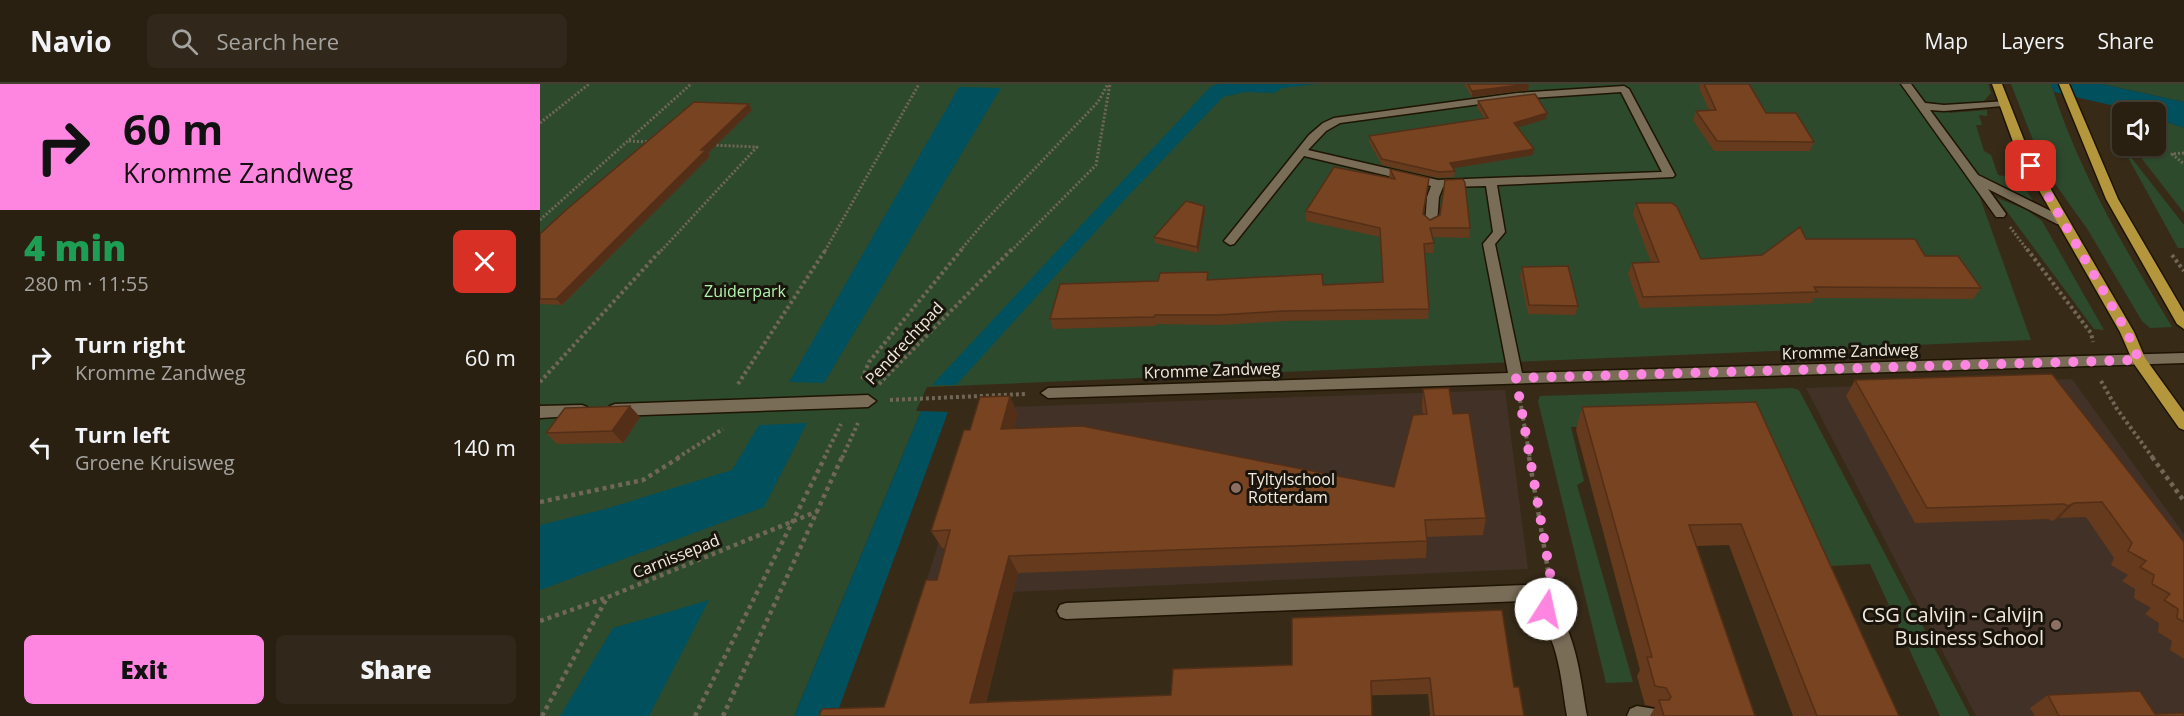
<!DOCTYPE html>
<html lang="en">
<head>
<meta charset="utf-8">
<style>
  :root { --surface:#292012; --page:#31281b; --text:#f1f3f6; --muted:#a5a39f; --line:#453e32; --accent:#fe86e1 }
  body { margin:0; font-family:"Open Sans",sans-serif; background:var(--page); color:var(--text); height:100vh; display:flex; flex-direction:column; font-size:22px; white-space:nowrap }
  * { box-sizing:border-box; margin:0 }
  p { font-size:20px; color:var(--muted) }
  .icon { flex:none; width:33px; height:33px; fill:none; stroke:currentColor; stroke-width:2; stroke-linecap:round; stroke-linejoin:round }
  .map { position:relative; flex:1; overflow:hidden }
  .drawer { display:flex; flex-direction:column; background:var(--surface); width:540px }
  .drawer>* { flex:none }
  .guide { background:#fe86e1; color:#111; overflow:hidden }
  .buttons { position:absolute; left:1572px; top:18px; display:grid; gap:12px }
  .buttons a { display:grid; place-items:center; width:54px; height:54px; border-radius:9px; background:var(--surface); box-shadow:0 2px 4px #0004,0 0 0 2px var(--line); font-size:30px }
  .pin { position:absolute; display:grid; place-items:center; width:51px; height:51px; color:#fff; margin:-26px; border-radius:12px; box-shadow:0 3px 9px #0006 }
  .me { position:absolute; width:66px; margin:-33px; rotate:10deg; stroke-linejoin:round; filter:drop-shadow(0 0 4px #0008) }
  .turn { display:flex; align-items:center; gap:21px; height:126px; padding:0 24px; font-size:27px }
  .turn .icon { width:78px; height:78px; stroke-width:2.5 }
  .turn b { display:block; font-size:42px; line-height:51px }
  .round { display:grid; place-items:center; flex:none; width:63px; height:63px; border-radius:9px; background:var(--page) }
  .overview { display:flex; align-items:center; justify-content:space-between; height:102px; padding:0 24px }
  h1 { font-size:36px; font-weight:800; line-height:45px; color:#1e9e55 }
  .button { display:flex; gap:12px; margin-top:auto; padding:12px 24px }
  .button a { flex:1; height:69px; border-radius:9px; background:var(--accent); color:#111; font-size:24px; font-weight:800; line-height:69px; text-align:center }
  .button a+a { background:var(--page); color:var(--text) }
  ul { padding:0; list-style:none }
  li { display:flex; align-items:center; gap:18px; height:90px; padding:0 24px }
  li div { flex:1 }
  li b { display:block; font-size:22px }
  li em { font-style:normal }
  header { display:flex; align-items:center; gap:36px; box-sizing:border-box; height:84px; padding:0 30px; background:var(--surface); border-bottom:2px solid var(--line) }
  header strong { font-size:28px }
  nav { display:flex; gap:33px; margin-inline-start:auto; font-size:21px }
  .search { width:420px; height:54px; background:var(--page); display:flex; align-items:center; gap:15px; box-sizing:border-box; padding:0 21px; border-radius:9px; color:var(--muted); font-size:22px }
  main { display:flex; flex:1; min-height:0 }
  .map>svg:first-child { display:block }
  .education { fill:#423127 }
  .green { fill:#2e4a2d }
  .water { fill:#00505d }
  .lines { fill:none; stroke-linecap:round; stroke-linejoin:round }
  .minor-casing { stroke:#1e1402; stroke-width:3 }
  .major-casing { stroke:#1e1402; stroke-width:3 }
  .path-far2 { stroke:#716756; stroke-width:3; stroke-dasharray:2 2; stroke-linecap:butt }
  .path-far1 { stroke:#716756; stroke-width:4; stroke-dasharray:3 3; stroke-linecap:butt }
  .path { stroke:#716756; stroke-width:4.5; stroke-dasharray:4 4; stroke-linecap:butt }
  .minor { fill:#7a6d58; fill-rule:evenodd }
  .major { fill:#b4973d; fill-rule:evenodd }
  .wall { fill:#663a1c }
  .shaded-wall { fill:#532f17 }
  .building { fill:#774321; stroke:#532f17; stroke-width:1.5 }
  .route { stroke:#fe86e1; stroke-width:10; stroke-dasharray:0 18 }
  .education-dot { fill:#8d6e63; stroke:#1a150c; stroke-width:2 }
  .labels { text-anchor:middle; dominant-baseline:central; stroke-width:6; stroke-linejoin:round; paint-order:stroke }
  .park-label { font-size:16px; fill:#aff3ad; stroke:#1a150c }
  .street-label { font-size:16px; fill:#f3ebdf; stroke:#1a150c }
  .poi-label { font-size:16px; fill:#f3ebdf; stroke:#1a150c; text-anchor:start }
  .near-poi-label { font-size:20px; fill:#f3ebdf; stroke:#1a150c; text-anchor:end }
</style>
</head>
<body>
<header>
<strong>Navio</strong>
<div class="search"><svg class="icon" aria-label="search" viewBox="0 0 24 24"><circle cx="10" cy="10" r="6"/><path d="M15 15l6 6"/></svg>Search here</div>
<nav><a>Map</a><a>Layers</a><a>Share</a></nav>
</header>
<main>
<section class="drawer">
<div class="guide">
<div class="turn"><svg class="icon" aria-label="right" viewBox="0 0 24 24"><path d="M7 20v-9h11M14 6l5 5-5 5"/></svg><div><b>60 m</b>Kromme Zandweg</div></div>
</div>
<div class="overview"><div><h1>4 min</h1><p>280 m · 11:55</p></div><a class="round" style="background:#d93025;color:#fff"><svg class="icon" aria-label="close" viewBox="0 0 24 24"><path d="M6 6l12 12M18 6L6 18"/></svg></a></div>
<ul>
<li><svg class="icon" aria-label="right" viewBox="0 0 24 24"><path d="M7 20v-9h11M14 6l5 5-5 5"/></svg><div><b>Turn right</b><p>Kromme Zandweg</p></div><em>60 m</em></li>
<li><svg class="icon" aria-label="left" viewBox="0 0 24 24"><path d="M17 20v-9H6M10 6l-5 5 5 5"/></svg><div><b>Turn left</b><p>Groene Kruisweg</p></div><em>140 m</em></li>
</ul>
<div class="button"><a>Exit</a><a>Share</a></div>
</section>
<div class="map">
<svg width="1644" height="632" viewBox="0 0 1644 632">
  <rect width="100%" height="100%" fill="#372b18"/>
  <path class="education" d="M 1532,295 L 1644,450 L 1644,632 L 1436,632 L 1266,304 Z
    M 965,306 L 988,485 L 382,512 L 440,324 Z"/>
  <path class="green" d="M 0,0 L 1448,0 L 1451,9 L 1443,18 L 1406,20 L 1409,29 L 1447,26 L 1447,32 L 1439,31 L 1442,41 L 1436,41 L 1444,67 L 1451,71 L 1458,91 C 1474,93 1487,103 1493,118 L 1440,92 L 1426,75 L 1491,256 L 387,303 L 376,327 L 381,327 L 254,632 L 0,632 Z
    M 1471,0 L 1511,0 C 1538,87 1585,165 1632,243 L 1610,244 L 1602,237 L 1548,146 L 1504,84 Z
    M 1562,0 L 1644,0 L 1644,18 Z
    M 1616,34 L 1644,44 L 1644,129 L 1592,62 L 1616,62 Z
    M 1569,39 L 1590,72 L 1644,141 L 1644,164 L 1638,164 Z
    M 1457,114 L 1487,126 L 1502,137 L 1564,246 L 1554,245 Z
    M 1252,304 L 1259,306 L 1430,632 L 1400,632 L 1330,480 L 1273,483 L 1206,337 L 1031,343 L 1044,397 L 1037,401 L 1093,598 L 1066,599 L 998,317 L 1000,312 Z"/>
  <path class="water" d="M 679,0 L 777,0 L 742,4 L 734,9 L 705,8 L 683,13 L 586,114 L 416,301 L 392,301 L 671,2 Z
    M 1511,0 L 1562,0 L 1644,18 L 1644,44 L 1616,34 L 1616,28 L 1601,28 L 1514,8 Z
    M 419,3 L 461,4 L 284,299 L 249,298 Z
    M 381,327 L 408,328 L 296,632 L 254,632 Z
    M 267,339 L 224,423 L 0,506 L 0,441 L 65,425 L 192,386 L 219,341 Z
    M 169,516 L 109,632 L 20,632 L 73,544 Z"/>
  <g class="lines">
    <defs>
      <path id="minor" d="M 1361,0 L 1371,0 L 1385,19 L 1404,21 L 1467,17 L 1467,21 L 1463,22 L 1404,27 L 1390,26 L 1438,91 L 1525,134 L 1525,140 L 1517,140 L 1448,105 L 1466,130 L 1464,133 L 1456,133 Z
        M 1084,2 L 1089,5 L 1135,91 L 1133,93 L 957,101 L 965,148 L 955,160 L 982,289 L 1644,269 L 1644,279 L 508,314 L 501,309 L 508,304 L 968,289 L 943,160 L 953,148 L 946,102 L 903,103 L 899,113 L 897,140 L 891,144 L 885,140 L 887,113 L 891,102 L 764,72 L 694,160 L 690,161 L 684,157 L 769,51 L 783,39 L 794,34 L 977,9 ZM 1081,8 L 1122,88 L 898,96 L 768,66 L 786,47 L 800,39 L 977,15 Z
        M 328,311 L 336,317 L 328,323 L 75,332 L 70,330 L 67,326 L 70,322 L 75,320 Z
        M 42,321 L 47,323 L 50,327 L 47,331 L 0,334 L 0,322 Z
        M 985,501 C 1035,519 1039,588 1047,632 L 1027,632 C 1020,591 1019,543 982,517 L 526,535 L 520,533 L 517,527 L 520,521 L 526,519 Z
        M 1097,622 L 1115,625 L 1118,632 L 1087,632 L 1090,625 Z"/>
      <path id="major" d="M 1452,0 L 1462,0 L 1488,66 L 1594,248 L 1605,274 L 1644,328 L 1644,346 L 1639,344 L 1594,280 L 1580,248 L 1476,66 Z
        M 1519,0 L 1529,0 L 1578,115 L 1644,228 L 1644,245 L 1637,240 L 1566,115 Z"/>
    </defs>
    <use href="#minor" class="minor-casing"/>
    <use href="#major" class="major-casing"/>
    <path class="path-far2" d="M 0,39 L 49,0
      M 89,57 L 110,58
      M 1644,69 L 1632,70 L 1644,80
      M 0,136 L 151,0
      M 1470,143 L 1488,167
      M 121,167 L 217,63 L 172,61
      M 285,167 L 379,0
      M 420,167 L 445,137 L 558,18 L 568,0
      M 471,167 L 556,81 L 570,0"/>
    <path class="path-far1" d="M 1487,165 L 1551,249 L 1553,258
      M 1632,171 L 1644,187
      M 322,295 L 329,278 L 422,165
      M 1561,297 L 1577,325 L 1613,374
      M 0,298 L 122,165
      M 198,300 L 286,165
      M 339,300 L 472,165
      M 350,316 L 486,310
      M 980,316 L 990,374
      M 137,374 L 183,345
      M 284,374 L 301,340
      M 302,374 L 318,339"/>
    <path class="path" d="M 989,373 L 1010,498
      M 1612,373 L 1644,417
      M 0,418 L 103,396 L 140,373
      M 0,537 L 68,513 L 278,427
      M 2,632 L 67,514
      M 155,632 L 285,373
      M 183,632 L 302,373"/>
    <use href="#minor" class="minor"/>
    <use href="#major" class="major"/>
  </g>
  <path class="wall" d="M 924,0 L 989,0 L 988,6 L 932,13 Z
    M 1160,0 L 1209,0 L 1226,29 L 1274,58 L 1270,67 L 1174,67 L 1153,36 L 1156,27 L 1169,26 L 1159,4 Z
    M 938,17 L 1007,29 L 1006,35 L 977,43 L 994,65 L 993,71 L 913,84 L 915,87 L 914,93 L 898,94 L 842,81 L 829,58 L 829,52 L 945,35 L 937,23 Z
    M 209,20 L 212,26 L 168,69 L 170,72 L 22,221 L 0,220 L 0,150 Z
    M 850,85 L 889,94 L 884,131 L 890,136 L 930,144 L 929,154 L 892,153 L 894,159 L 893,169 L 885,169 L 889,225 L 888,235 L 744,237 L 680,241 L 617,240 L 616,242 L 513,245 L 510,235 L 669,196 L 783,201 L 842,199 L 840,153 L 766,137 L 766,127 L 849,94 Z
    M 1096,119 L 1161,175 L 1222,171 L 1266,155 L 1385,172 L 1441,204 L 1433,215 L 1274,214 L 1271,219 L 1100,224 L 1088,190 L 1092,179 L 1111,178 L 1093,130 Z
    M 665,128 L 658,169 L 615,159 L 614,153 Z
    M 982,183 L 1038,222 L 1035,231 L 988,230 L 980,192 Z
    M 1315,296 L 1644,458 L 1644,575 L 1630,566 L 1632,557 L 1618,548 L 1619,539 L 1605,530 L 1611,524 L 1594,514 L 1595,505 L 1582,497 L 1588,491 L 1571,481 L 1574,474 L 1546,433 L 1519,434 L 1513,437 L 1508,435 L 1375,439 L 1306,312 Z
    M 883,305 L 913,330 L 946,434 L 943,451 L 887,453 L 886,474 L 478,489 L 446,618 L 631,611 L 752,581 L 974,603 L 984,632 L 890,632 L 888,610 L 344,623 L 397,496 L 405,464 L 402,464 L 391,447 L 478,330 L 474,344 L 854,403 L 883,331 L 882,323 Z
    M 1216,318 L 1359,632 L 1253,632 L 1189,461 L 1157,462 L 1215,632 L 1110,632 L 1115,623 L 1105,621 L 1097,592 L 1100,586 L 1036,346 L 1042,323 Z
    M 100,333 L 83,359 L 17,360 L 6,349 Z
    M 1508,611 L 1615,630 L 1644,632 L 1495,632 L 1490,624 Z"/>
  <path class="shaded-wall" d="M 989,0 L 988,6 L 932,13 L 932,7 Z
    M 209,20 L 212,26 L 168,69 L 170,72 L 22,221 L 16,215 L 161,66 Z
    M 1007,29 L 1006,35 L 973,45 L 974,39 Z
    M 994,65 L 993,71 L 909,85 L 910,79 Z
    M 664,122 L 665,128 L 658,169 L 657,163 Z
    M 470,312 L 478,330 L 469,363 L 461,345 Z
    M 90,322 L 100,333 L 83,359 L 72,347 Z
    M 1534,419 L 1519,434 L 1513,437 L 1528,422 Z
    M 469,472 L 478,489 L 442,632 L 430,619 Z"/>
  <path class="building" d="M 928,0 L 989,0 L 932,7 Z
    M 1164,0 L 1209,0 L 1226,29 L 1256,29 L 1274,58 L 1177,57 L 1156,27 L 1176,26 Z
    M 995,10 L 1007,29 L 974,39 L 994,65 L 910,79 L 915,87 L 899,88 L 842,75 L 829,52 L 948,34 L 938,17 Z
    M 154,18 L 209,20 L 161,66 L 166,66 L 16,215 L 0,215 L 0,150 L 26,126 Z
    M 794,83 L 855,95 L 850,85 L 889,94 L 883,130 L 890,136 L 900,131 L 905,96 L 923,95 L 925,99 L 930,144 L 890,144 L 894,159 L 884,160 L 889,225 L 743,227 L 678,231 L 615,231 L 614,233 L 510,235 L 520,200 L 618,197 L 620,189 L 668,188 L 667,196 L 782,190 L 783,201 L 843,198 L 840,144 L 766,127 Z
    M 646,117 L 664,122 L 657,163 L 614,153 Z
    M 1096,119 L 1132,119 L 1137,123 L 1161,175 L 1222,171 L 1260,143 L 1266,155 L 1375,155 L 1385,172 L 1418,172 L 1441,204 L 1274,203 L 1277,208 L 1103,213 L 1092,179 L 1119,178 Z
    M 1028,182 L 1038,222 L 989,221 L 982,183 Z
    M 1512,290 L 1644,458 L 1644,538 L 1637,534 L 1638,525 L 1624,516 L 1630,510 L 1612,500 L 1614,491 L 1600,483 L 1606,477 L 1588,467 L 1592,459 L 1562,418 L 1534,419 L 1528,422 L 1524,420 L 1387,424 L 1315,296 Z
    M 909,304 L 913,330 L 929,329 L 946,434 L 885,436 L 887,457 L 469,472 L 430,619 L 631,611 L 633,585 L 752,581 L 752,534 L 962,526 L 974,603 L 979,603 L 984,632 L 894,632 L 890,594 L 831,597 L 832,632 L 279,632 L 282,625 L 344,623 L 386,496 L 397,496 L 410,446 L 391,447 L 424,346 L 430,346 L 440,313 L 470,312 L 461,345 L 542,342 L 854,403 L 873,331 L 887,330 L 883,305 Z
    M 1216,318 L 1359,632 L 1277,632 L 1201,440 L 1149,441 L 1215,632 L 1124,632 L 1119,616 L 1129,616 L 1131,613 L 1126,604 L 1115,602 L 1107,573 L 1112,573 L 1042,323 Z
    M 90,322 L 72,347 L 6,349 L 25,324 Z
    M 1600,607 L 1615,630 L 1644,629 L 1644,632 L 1519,632 L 1508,611 Z"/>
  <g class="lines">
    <path class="route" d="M 1006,525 L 1011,495 L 976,294 L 1599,276 L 1587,248 L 1491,82"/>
  </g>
  <g class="education-dot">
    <circle cx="696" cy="404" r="6"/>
    <circle cx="1516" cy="541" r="6"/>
  </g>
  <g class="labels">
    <g class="park-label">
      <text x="205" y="207">Zuiderpark</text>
    </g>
    <g class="street-label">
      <text transform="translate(364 259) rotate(-47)">Pendrechtpad</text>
      <text transform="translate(1310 267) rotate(-2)">Kromme Zandweg</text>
      <text transform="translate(672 286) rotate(-2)">Kromme Zandweg</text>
      <text transform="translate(136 472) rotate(-22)">Carnissepad</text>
    </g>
    <g class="poi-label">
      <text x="708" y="395">Tyltylschool<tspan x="708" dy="18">Rotterdam</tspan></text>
    </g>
    <g class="near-poi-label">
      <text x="1504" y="530">CSG Calvijn - Calvijn<tspan x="1504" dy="23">Business School</tspan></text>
    </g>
  </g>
</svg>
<div class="buttons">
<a><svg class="icon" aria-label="sound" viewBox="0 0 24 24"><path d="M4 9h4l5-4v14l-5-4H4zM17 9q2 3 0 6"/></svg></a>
</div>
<div class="pin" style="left:1491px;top:82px;background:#d93025"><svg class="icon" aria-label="arrive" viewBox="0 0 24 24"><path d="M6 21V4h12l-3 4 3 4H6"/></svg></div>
<svg class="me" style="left:1006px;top:525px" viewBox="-20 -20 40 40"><circle r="19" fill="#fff"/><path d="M0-13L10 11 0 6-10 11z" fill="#fe86e1"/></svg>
</div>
</main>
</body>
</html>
